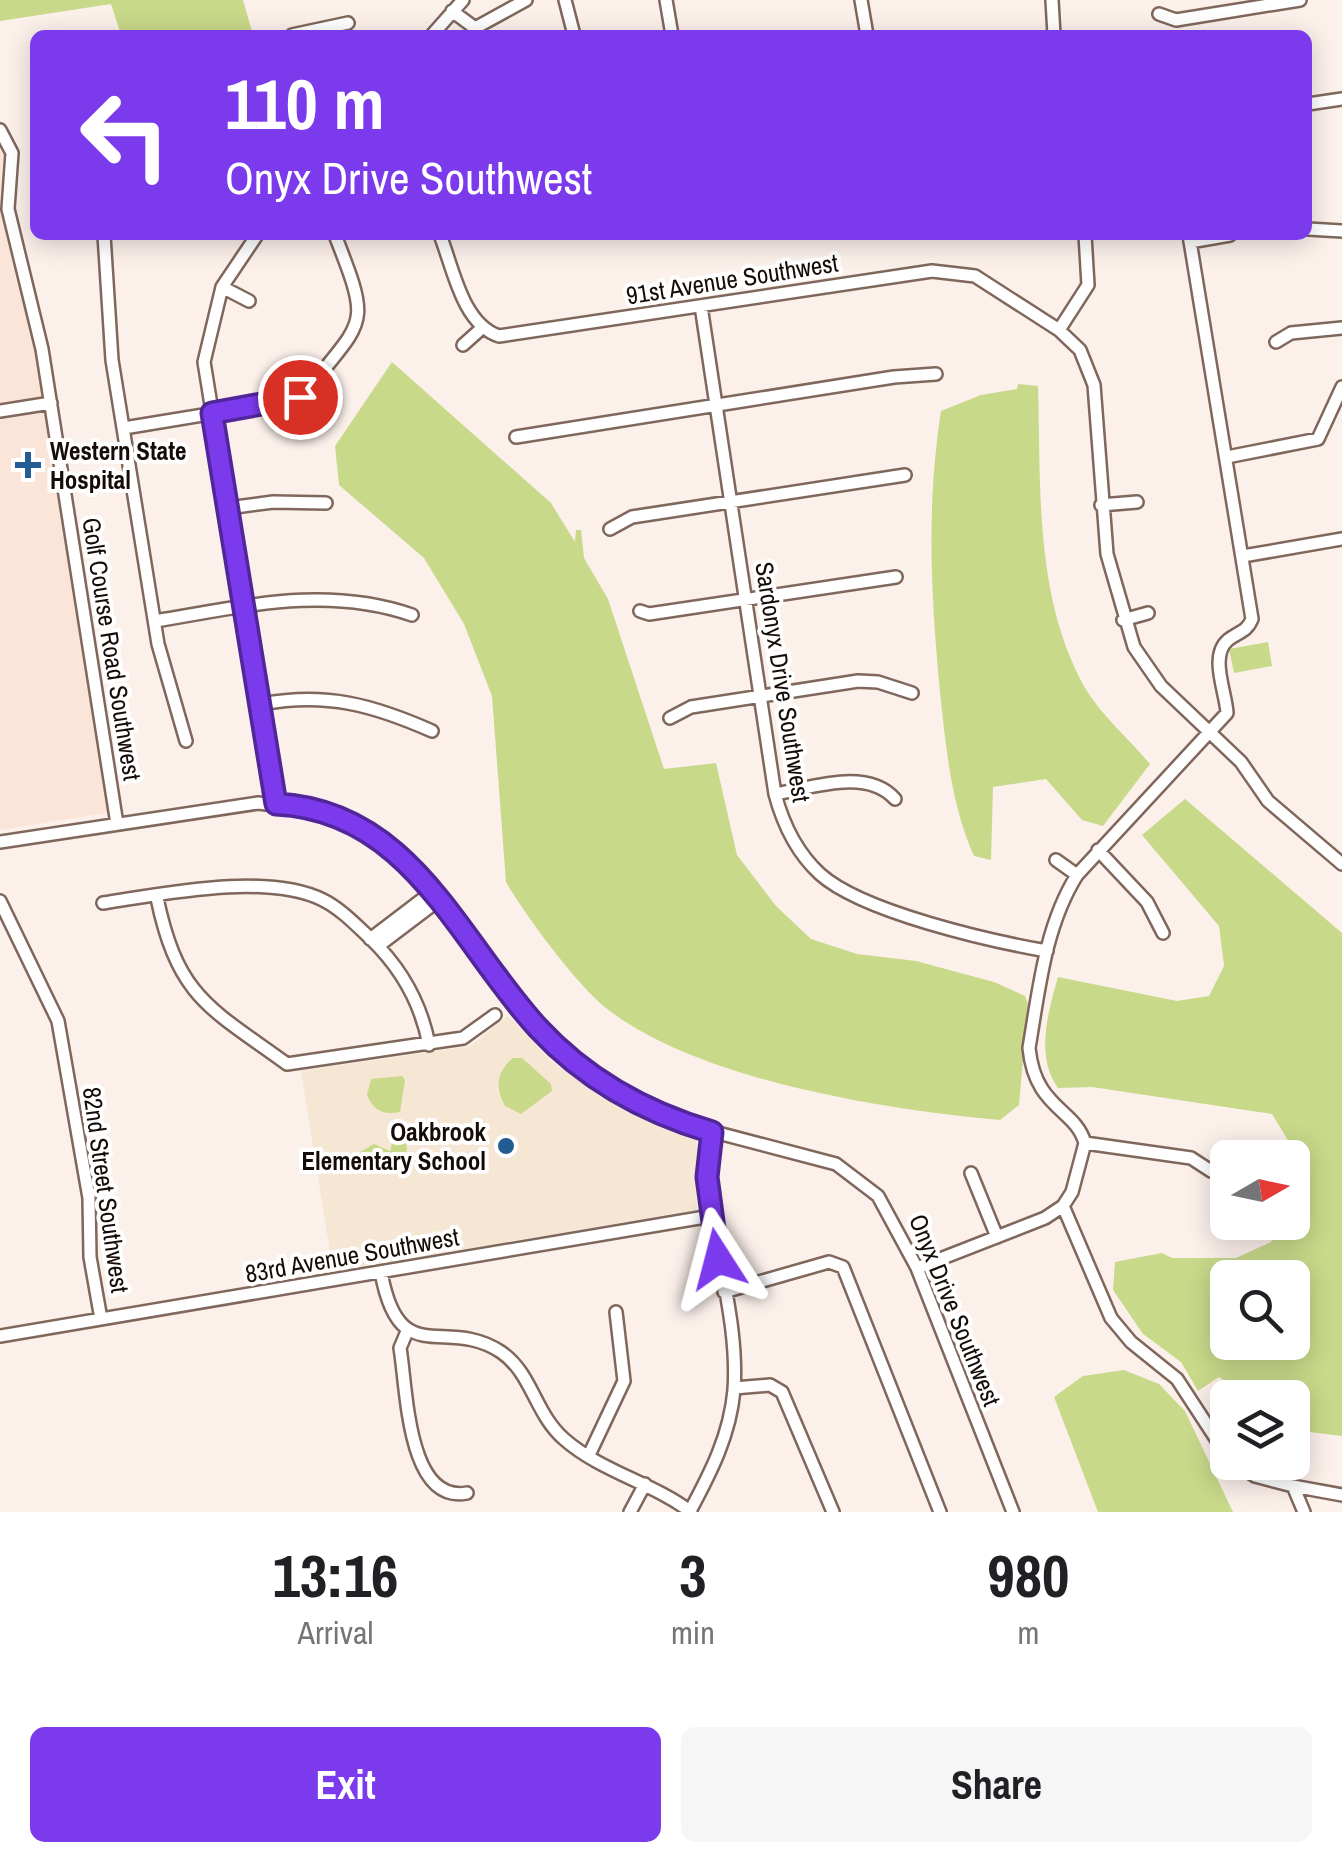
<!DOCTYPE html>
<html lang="en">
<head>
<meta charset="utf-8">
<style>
  :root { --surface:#fff; --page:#f6f6f6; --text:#202124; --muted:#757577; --accent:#7c3aed }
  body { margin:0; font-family:"Archivo Narrow",sans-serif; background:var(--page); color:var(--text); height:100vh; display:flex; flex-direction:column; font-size:38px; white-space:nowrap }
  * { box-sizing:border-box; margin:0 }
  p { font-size:32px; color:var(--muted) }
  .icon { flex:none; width:55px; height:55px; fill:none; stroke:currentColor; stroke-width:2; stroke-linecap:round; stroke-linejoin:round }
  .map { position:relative; height:1512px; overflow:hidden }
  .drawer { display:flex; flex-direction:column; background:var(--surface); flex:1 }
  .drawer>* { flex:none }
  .top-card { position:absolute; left:30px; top:30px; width:1282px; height:210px; border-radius:15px; box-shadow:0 5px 25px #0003; background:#7c3aed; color:#fff; overflow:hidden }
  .needle { width:65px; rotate:81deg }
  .buttons { position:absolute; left:1210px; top:1140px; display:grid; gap:20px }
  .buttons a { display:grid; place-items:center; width:100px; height:100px; border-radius:15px; background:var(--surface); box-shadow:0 5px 25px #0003; font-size:50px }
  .pin { position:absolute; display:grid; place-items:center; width:85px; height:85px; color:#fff; margin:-42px; border:5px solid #fff; border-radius:50%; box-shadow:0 2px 10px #0007 }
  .me { position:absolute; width:110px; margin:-55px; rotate:351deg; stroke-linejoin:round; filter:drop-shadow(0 0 8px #0008) }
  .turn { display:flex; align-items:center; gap:35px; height:210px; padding:0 30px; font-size:45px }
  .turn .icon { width:130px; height:130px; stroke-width:2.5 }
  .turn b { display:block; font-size:70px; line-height:85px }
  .eta { display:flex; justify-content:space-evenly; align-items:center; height:170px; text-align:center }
  .eta b { font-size:60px; font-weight:700; line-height:70px }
  .cta { display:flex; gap:20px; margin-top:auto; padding:20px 30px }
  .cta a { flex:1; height:115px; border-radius:15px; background:var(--accent); color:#fff; font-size:40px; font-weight:700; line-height:115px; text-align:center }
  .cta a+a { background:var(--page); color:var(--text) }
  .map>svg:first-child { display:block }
  .education { fill:#f6e6d4 }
  .medical { fill:#fbe4d8 }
  .green { fill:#c8d98a; fill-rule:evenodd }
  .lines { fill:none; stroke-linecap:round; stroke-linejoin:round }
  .minor-casing { stroke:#7f675c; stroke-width:16 }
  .minor { stroke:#fff; stroke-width:11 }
  .route-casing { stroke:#51269a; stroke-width:25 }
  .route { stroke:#7c3aed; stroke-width:18 }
  .poi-dot { fill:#235b93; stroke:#fff; stroke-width:4 }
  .labels { text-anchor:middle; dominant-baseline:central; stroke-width:8; stroke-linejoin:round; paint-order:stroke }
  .street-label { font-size:25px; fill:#150c08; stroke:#fff }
  .poi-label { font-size:25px; font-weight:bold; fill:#150c08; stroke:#fff; text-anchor:start }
</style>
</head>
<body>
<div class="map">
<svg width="1342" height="1512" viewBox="0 0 1342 1512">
  <rect width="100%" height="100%" fill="#fcf0eb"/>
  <path class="education" d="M 508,1016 L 551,1061 L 599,1096 L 694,1136 L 700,1150 L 696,1210 L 333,1271 L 301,1071 L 470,1046 Z"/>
  <path class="medical" d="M 0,118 L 112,812 L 0,830 Z"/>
  <path class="green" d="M 0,0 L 243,0 L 253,35 L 121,35 L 111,4 L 0,21 Z
    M 392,362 L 551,503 L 575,542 L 576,530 L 581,530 L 584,558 L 608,599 L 664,769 L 716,763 L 737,855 L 776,906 L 811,939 L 857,954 L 916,961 L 994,982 L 1025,996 L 1028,1004 L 1019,1105 L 1000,1120 C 885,1110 697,1080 606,1008 C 577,985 525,915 506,882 L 492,696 L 464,624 L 424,558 L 339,485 L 335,446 Z
    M 1018,384 L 1038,386 C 1041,486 1034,597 1085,688 C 1101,715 1130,740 1150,764 L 1103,826 L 1082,820 L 1046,779 L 993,787 L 991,860 L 974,856 C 951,805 946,748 940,692 C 931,595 926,509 941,411 L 981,395 L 1017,389 Z
    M 1268,642 L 1272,666 L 1234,673 L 1229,649 Z
    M 1185,799 L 1342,933 L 1342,1436 L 1293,1430 L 1292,1398 L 1248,1397 L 1219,1377 L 1198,1391 L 1181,1362 L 1143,1334 L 1113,1290 L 1115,1262 L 1162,1253 L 1172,1258 L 1236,1258 L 1271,1242 L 1282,1223 L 1292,1222 L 1294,1150 L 1272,1114 L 1092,1087 L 1058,1088 C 1035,1056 1048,1012 1058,977 L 1177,1001 L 1209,996 L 1224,966 L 1219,926 L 1142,835 ZM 1228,1278 L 1292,1278 L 1292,1342 L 1228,1342 Z
    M 513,1058 L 522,1058 L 551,1084 L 552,1091 L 521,1114 L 505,1106 C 495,1088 496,1072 513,1058 Z
    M 402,1076 L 405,1080 L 400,1112 C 383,1115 374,1111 367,1095 L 371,1079 Z
    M 402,1133 L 406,1136 L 407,1160 L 397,1161 L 393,1167 L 376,1164 L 365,1173 L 355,1155 L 374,1144 L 390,1151 L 394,1136 Z
    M 1124,1370 L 1159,1384 L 1185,1411 L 1233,1512 L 1098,1512 L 1054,1397 L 1083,1376 Z"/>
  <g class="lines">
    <defs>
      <path id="minor" d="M 565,0 L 574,35
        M 666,0 L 672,35
        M 861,0 L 867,35
        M 1052,0 L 1054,35
        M 452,11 L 475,28 L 526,0
        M 1159,14 L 1176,20 L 1300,0
        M 292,35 L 348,23
        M 432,35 L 463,0
        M 1308,104 L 1342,99
        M 0,130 L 12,153 L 8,209 L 42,349 L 117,824
        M 1308,229 L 1342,231
        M 104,235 L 112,360 L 158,644 L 186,741
        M 257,235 L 222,287 L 204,362 L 276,803
        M 440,235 C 453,267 462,324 499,336 L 932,271 L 975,276 L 1059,330 L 1080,350 L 1094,385 L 1107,554 L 1134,647 L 1161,686 L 1241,762 L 1268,801 L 1342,864
        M 1190,242 L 1230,235
        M 222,287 L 249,301
        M 701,306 L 775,794 C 783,824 796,852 820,874 C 862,912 990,941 1047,951
        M 1059,330 L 1088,285 L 1085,235
        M 1276,342 L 1291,333 L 1342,328
        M 463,345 L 482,328
        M 0,411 L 51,403
        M 124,428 L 294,400 L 305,393 C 365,317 372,329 335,235
        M 516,437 L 894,377 L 936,374
        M 1227,457 L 1318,439 L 1342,387
        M 1101,505 L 1137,502
        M 228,508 L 273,502 L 326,503
        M 610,529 L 632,517 L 905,475
        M 1243,556 L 1342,539
        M 640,611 L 649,614 L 896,577
        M 1123,620 L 1148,613
        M 155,621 C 242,607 325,585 412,615
        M 262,704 C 326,692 373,705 432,731
        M 670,718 L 691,707 L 858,681 L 878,682 L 912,693
        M 775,794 C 811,788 867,767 895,799
        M 0,842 L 258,803 L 317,810 L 344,817 L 377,835 L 421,877 L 540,1030 L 599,1082 L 680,1123 L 836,1164 L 878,1196 L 917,1268 L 1013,1512
        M 1098,850 L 1147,902 L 1163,933
        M 1056,860 L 1077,875
        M 157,898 C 178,998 210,1008 287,1064 L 463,1038 L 495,1015
        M 0,901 L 58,1021 L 89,1198 L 90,1257 L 101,1319
        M 103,903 C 163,894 266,872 323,900 C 341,909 356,925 371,939 C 402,969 421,1003 429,1045
        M 370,939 L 433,891
        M 378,946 L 440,899
        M 1085,1143 C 1075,1108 1035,1109 1029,1048 C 1039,989 1045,926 1077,875 L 1227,713 C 1226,692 1209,656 1228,640 C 1238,632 1247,632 1252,619 L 1189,235
        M 1085,1143 L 1191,1158 L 1211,1171
        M 971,1173 L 997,1237
        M 1063,1206 L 1111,1318 L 1131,1342 L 1177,1379 L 1228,1457
        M 917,1268 L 1045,1218 L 1063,1206 L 1072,1192 L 1085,1143
        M 381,1272 C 399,1372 445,1315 501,1352 C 532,1373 535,1414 564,1439 C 600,1471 653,1483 691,1512
        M 724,1292 L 829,1262 L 843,1267 L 940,1512
        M 408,1329 L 400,1348 C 407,1389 407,1504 467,1493
        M 0,1336 L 711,1216
        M 734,1388 L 770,1385 L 782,1392 L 833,1512
        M 589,1455 L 624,1381 L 616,1312
        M 1234,1462 L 1255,1476 L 1293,1486 L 1304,1512
        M 1293,1486 L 1342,1495
        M 690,1511 C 711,1472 730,1435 734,1390 C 740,1302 699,1220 712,1132
        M 630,1512 L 645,1484"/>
    </defs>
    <use href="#minor" class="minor-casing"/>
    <use href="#minor" class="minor"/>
  </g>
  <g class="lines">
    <defs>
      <path id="route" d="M 300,397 L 212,413 L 276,804 C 411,810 458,941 538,1028 C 586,1080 644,1112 712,1132 L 707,1177 L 718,1259"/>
    </defs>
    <use href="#route" class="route-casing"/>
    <use href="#route" class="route"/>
  </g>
  <g class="poi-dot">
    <path d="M23 450h10v10h10v10h-10v10h-10v-10h-10v-10h10z"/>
    <circle cx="506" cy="1146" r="10"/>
  </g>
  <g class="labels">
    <g class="street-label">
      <text transform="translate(732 279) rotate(-9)">91st Avenue Southwest</text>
      <text transform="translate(112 649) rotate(81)">Golf Course Road Southwest</text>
      <text transform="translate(783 682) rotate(81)">Sardonyx Drive Southwest</text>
      <text transform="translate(106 1190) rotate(82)">82nd Street Southwest</text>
      <text transform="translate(352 1255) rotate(-10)">83rd Avenue Southwest</text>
      <text transform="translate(955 1310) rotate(68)">Onyx Drive Southwest</text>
    </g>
    <g class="poi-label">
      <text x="50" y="451">Western State<tspan x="50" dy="29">Hospital</tspan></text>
      <text x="486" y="1132" text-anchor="end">Oakbrook<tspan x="486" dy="29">Elementary School</tspan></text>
    </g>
  </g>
</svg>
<div class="buttons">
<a><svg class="needle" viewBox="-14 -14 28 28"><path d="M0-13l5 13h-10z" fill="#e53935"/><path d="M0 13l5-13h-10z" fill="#757577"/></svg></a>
<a><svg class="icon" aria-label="search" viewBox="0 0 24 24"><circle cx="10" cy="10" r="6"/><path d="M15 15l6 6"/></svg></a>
<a><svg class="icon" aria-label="layers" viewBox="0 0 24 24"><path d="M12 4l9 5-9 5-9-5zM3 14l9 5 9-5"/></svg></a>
</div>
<div class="pin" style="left:300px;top:397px;background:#d93025"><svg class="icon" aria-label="arrive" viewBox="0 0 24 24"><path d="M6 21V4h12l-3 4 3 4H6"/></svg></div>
<svg class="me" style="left:718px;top:1259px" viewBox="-20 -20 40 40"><path d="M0-17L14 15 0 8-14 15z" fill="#7c3aed" stroke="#fff" stroke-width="4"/></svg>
<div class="top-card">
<div class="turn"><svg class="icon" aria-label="left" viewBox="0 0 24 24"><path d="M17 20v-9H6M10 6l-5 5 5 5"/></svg><div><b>110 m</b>Onyx Drive Southwest</div></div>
</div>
</div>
<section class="drawer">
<div class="eta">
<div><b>13:16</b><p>Arrival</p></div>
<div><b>3</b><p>min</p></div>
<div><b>980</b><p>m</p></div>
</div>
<div class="cta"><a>Exit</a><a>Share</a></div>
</section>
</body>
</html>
